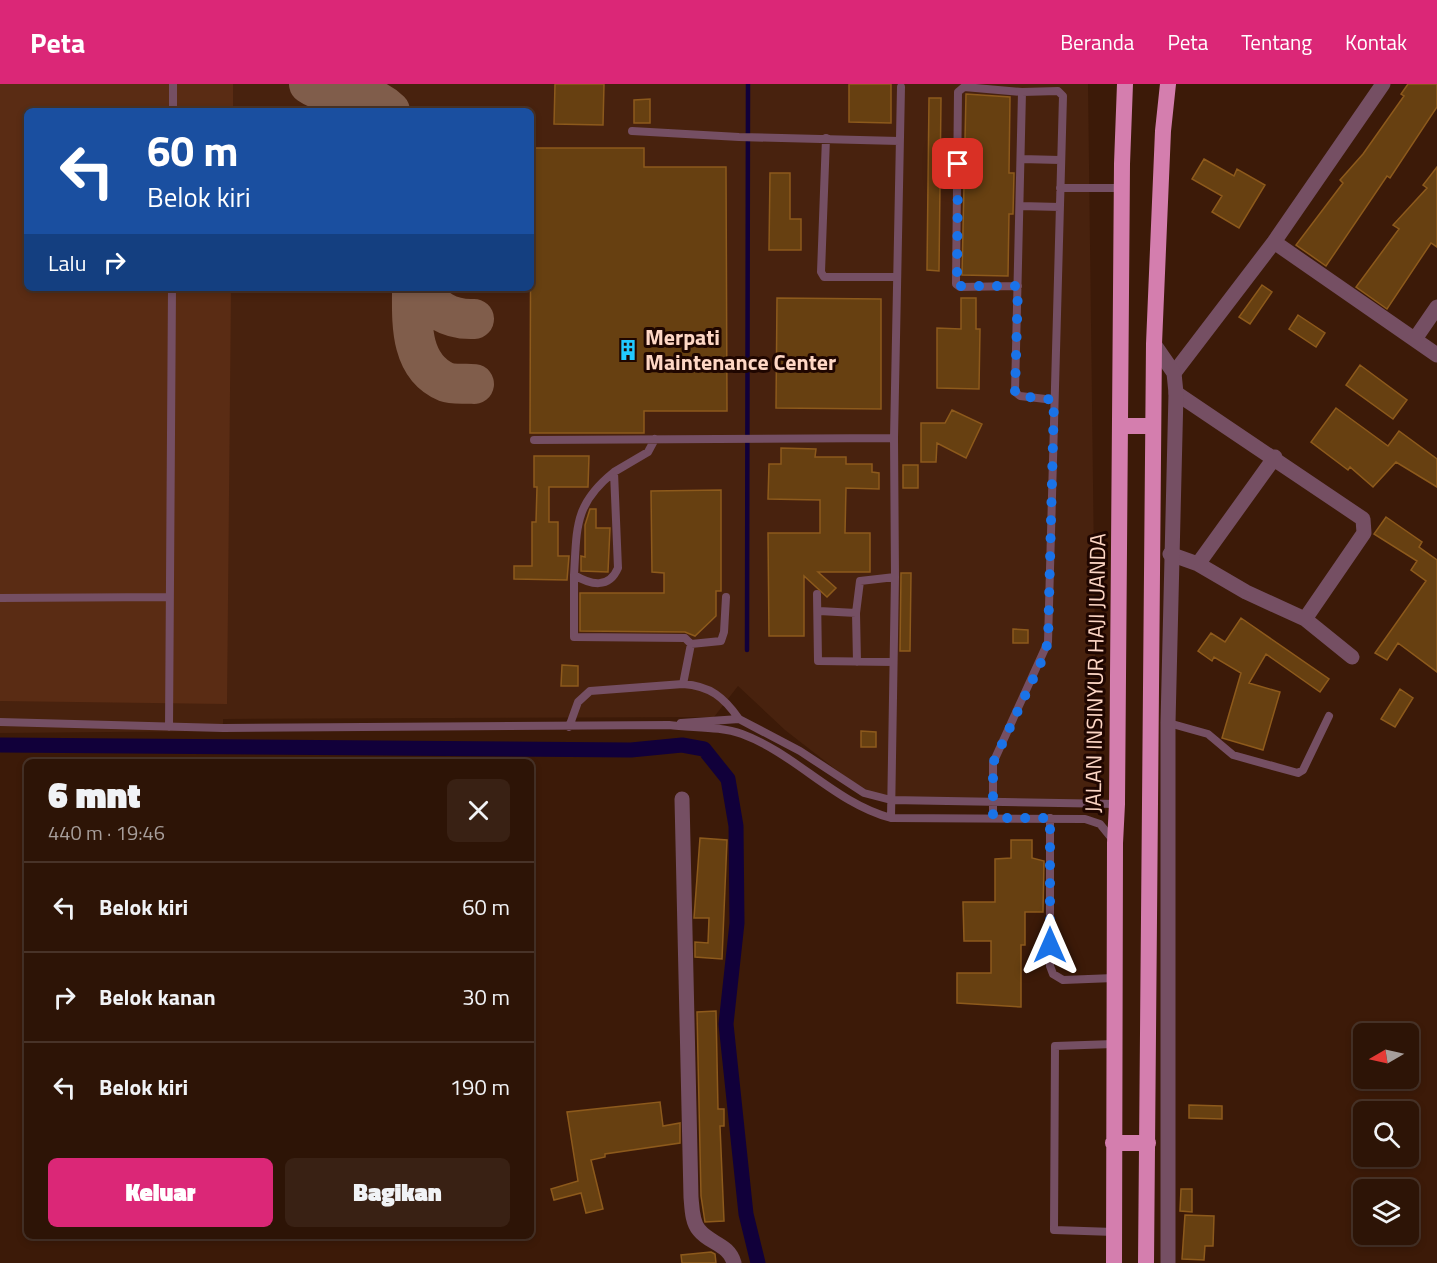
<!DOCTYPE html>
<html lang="id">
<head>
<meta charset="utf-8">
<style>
  :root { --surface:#2d1406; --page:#392114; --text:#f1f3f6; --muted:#a79e9b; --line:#483328; --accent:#db2777 }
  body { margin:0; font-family:"Titillium Web",sans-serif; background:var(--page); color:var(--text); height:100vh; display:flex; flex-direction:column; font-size:22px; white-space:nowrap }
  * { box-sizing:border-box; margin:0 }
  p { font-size:20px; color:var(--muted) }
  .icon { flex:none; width:33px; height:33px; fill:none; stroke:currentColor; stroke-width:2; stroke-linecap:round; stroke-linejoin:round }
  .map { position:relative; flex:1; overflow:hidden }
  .details { position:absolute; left:24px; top:675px; width:510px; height:480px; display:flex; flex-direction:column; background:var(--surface); border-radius:9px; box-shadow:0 3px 9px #0003,0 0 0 2px var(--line) }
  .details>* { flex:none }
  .guide { position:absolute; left:24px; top:24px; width:510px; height:183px; border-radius:9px; box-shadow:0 3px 9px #0003,0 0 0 2px var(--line); background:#1a4fa0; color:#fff; overflow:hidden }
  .needle { width:39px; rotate:261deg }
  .fabs { position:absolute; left:1353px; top:939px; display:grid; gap:12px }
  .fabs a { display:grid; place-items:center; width:66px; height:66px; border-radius:9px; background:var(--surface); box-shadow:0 3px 9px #0003,0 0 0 2px var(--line); font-size:30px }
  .pin { position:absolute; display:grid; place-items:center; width:51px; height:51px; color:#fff; margin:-26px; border-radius:12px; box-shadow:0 3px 9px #0006 }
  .me { position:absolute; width:66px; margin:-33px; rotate:0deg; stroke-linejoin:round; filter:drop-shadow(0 0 4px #0008) }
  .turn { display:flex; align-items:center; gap:21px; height:126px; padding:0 24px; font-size:27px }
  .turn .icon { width:78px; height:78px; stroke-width:2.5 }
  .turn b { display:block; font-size:42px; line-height:51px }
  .then { display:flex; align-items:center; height:57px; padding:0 24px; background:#0003; gap:12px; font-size:22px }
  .round { display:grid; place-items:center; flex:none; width:63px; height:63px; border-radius:9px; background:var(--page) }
  .head { display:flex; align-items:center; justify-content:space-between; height:102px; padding:0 24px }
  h1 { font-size:36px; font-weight:800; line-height:45px }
  .primary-button { display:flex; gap:12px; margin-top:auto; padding:12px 24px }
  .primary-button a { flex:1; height:69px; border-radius:9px; background:var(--accent); color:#fff; font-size:24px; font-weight:800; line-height:69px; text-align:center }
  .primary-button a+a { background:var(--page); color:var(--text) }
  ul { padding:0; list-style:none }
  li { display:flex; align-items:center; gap:18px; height:90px; padding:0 24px; border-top:2px solid var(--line) }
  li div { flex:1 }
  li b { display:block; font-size:22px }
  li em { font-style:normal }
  header { display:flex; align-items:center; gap:36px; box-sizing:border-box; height:84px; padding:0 30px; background:var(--accent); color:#fff }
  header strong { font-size:28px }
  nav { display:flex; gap:33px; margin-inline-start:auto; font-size:21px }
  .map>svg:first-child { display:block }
  .built { fill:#48220e; fill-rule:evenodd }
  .green { fill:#5a2c14 }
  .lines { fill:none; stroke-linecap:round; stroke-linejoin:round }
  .stream { stroke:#11003a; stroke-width:4.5 }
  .canal { stroke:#11003a; stroke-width:15 }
  .taxiway { stroke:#805d4b; stroke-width:40 }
  .building { fill:#674011; stroke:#8d5a1c; stroke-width:1.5 }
  .service { stroke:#754f63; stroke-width:8 }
  .minor { stroke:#754f63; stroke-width:15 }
  .tertiary { stroke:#754f63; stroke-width:15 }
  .trunk { stroke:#d47eae; stroke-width:16 }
  .route { stroke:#1a73e8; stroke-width:10; stroke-dasharray:0 18 }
  .labels { text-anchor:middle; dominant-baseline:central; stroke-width:6; stroke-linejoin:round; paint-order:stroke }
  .poi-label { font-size:22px; font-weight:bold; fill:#fed7c5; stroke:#1f0600; text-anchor:start }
  .street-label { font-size:22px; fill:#fed7c5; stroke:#1f0600 }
</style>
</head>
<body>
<header>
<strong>Peta</strong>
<nav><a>Beranda</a><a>Peta</a><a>Tentang</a><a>Kontak</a></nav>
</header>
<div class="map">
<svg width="1437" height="1179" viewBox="0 0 1437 1179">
  <rect width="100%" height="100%" fill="#3c1a08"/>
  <path class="built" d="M 0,0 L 1088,0 L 1097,718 L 880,713 L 848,695 L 785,646 L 738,602 L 714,633 L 223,635 L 223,647 L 0,649 ZM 27,27 L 531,27 L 531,204 L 27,204 Z"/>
  <path class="green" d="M 0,0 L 233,0 L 233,27 L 27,27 L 27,204 L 231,204 L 227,620 L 0,617 Z"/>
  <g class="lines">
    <path class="stream" d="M 747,566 L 748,0"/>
    <path class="canal" d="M 0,661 L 631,666 L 682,661 L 704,665 L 728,695 L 736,742 L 737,839 L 726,940 L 746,1130 L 758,1179"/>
    <path class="taxiway" d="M 309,0 C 334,17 365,2 390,27
      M 412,204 C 412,237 409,282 446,298 C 454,301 466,299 474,300
      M 421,204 C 432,225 449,236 474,235"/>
  </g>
  <path class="building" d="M 555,0 L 604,0 L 603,41 L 554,40 Z
    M 849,0 L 891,0 L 891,39 L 849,38 Z
    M 1408,0 L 1437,0 L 1437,23 L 1390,94 L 1387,92 L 1326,182 L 1296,161 L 1343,99 L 1340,96 L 1363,70 L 1404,12 L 1401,10 Z
    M 966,10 L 1010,13 L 1009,89 L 1014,89 L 1013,130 L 1009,130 L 1008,192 L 962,191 Z
    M 929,14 L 941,14 L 939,187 L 927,186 Z
    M 650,15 L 650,39 L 634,39 L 634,16 Z
    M 531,64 L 644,64 L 644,83 L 726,83 L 727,327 L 644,327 L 644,349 L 530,349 Z
    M 1204,75 L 1234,92 L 1237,85 L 1265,101 L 1239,144 L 1212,128 L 1222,112 L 1192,95 Z
    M 1437,83 L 1437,163 L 1431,159 L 1387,225 L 1356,203 L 1399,145 L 1393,141 L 1427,104 L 1423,101 Z
    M 770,89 L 790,89 L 790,135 L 801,135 L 801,166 L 769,166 Z
    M 1262,201 L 1272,208 L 1250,240 L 1239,233 Z
    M 777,214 L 881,215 L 881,325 L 776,324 Z
    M 961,214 L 976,214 L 976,245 L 980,245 L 979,305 L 937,304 L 937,244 L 961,245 Z
    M 1298,231 L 1325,249 L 1316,263 L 1289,245 Z
    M 1360,281 L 1407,316 L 1393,335 L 1346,301 Z
    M 1336,324 L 1388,362 L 1399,347 L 1437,375 L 1437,403 L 1396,378 L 1373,403 L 1350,383 L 1348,386 L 1311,358 Z
    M 952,326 L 982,340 L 966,374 L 937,359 L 936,378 L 921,378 L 921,339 L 945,339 Z
    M 781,364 L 816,365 L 815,373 L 846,373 L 846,380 L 872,380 L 872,388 L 879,389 L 879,405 L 846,404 L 845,449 L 870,449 L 870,488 L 818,488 L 836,504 L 827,513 L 804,492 L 804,552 L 769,552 L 768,449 L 820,449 L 820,416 L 768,415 L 769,380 L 781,380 Z
    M 534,372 L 589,372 L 588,403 L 549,403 L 549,438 L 558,438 L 558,472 L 569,472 L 567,496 L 514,495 L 514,482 L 532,482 L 532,438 L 536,438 L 537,403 L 534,403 Z
    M 903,381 L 918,381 L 918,404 L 903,404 Z
    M 721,406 L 721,507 L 716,507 L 716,532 L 695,552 L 685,548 L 580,547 L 580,509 L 664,509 L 664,489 L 652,488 L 651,407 Z
    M 590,425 L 596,425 L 596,444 L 610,444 L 608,488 L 581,487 L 581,472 L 585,473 L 585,441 Z
    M 1386,433 L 1422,458 L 1419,463 L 1437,476 L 1437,588 L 1398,559 L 1387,576 L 1375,569 L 1426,497 L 1411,486 L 1417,477 L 1374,450 Z
    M 901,489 L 911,489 L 910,567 L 900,567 Z
    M 1241,534 L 1329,595 L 1320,608 L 1266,570 L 1249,599 L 1280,608 L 1263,666 L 1222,654 L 1241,589 L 1214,573 L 1212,577 L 1198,567 L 1211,549 L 1225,558 Z
    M 1013,545 L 1028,546 L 1028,559 L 1013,559 Z
    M 562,581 L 578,582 L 578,602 L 561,602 Z
    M 1400,605 L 1413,614 L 1395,643 L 1381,635 Z
    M 861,647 L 876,648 L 876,663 L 861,663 Z
    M 700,754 L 727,756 L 722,875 L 695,873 L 695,858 L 708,859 L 709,834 L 694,834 Z
    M 1011,756 L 1032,756 L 1032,774 L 1044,777 L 1043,828 L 1025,828 L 1025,861 L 1021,861 L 1021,923 L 957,919 L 957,889 L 991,889 L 991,857 L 964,857 L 963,818 L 995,818 L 995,775 L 1011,774 Z
    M 716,927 L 718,1025 L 724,1025 L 724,1042 L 720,1042 L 724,1137 L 705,1138 L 701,1112 L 697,928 Z
    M 660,1018 L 663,1042 L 680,1039 L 680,1059 L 605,1070 L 605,1073 L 591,1076 L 603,1125 L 586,1129 L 581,1109 L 554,1116 L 551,1105 L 578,1097 L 567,1028 Z
    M 1189,1021 L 1222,1022 L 1222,1035 L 1189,1034 Z
    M 1181,1105 L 1192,1105 L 1192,1128 L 1180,1127 Z
    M 1185,1131 L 1214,1132 L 1213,1162 L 1205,1162 L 1204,1176 L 1182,1175 Z
    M 711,1168 L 715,1170 L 716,1179 L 682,1179 L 681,1171 Z"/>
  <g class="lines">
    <path class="service" d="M 1022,8 L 1015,308 L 1020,312 L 1054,316
      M 173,27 L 173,0
      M 632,47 L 739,53 L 899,57
      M 826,54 L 821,188 L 824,193 L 897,193
      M 1021,75 L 1060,76
      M 1060,104 L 1122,104
      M 1020,122 L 1060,123
      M 534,356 L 894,354
      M 614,388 C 574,420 577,443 574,491 C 591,501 609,505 618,484 L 614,388 L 648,368 L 655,355
      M 574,491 L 574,553 L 685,554 L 691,560 L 683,600
      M 817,510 L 818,577 L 893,578
      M 0,514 L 169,513
      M 819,527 L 856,529 L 857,578
      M 856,529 L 860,497 L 895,493
      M 691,560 L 721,557 L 724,548 L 726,513
      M 0,638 L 223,644 L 669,641 C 692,644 720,642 742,650 C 796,670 835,719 891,734 L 1085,735 L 1100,740 L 1113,756
      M 1165,638 L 1208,650 L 1233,671 L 1298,689 L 1303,686 L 1329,632
      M 681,639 L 739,635 L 800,667 L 864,709 L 891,716 L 1117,720
      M 169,643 L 172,204
      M 569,643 L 578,618 L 590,607 L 683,600 C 710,602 724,613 739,635
      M 891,734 L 895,493 L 894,354 L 901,3
      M 993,734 L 993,679 L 1048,558 L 1063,12 L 1058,7 L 1022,8 L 964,3 L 958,8 L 956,200 L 960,203 L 1018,202
      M 1050,734 L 1050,882 L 1053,890 L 1063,896 L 1114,894
      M 1114,960 L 1055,962 L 1054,1146 L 1114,1148"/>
    <path class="minor" d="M 1274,158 L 1437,271
      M 1415,255 L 1437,223
      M 1174,289 L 1274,158 L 1383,0
      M 1176,309 L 1363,435 L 1364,449 L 1305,535
      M 1170,470 L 1198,480 L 1246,508 L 1305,535 L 1352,573
      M 1198,480 L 1275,373
      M 682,715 L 691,1113 C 692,1124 692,1138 699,1146 C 710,1160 729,1160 734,1179"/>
    <path class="tertiary" d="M 1154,260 L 1174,289 L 1176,309 L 1168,639 L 1168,1179"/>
    <path class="trunk" d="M 1120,342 L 1153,342
      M 1113,1059 L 1148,1059
      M 1114,1179 L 1115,759 L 1117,720 L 1122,80 L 1125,0
      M 1146,1179 L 1154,260 L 1163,47 L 1168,0"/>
  </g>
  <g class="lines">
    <path class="route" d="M 958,80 L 957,202 L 1018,202 L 1015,308 L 1020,312 L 1054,316 L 1048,558 L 1043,574 L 993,679 L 993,734 L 1050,734 L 1050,861"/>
  </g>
  <defs>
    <symbol id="building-bare" viewBox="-9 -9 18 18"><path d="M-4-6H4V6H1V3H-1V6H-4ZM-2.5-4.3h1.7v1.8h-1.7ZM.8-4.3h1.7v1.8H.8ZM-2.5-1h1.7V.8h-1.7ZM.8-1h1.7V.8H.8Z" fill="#22c9fe" stroke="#1f0600" stroke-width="2.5" paint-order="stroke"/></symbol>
  </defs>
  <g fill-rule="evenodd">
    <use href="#building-bare" x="613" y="251" width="30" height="30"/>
  </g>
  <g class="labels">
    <g class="poi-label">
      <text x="645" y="253">Merpati<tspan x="645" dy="25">Maintenance Center</tspan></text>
    </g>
    <g class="street-label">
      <text transform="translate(1095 589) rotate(-89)">JALAN INSINYUR HAJI JUANDA</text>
    </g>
  </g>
</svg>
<div class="fabs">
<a><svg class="needle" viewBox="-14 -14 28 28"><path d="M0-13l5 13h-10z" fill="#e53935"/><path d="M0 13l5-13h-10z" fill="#a79e9b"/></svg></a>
<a><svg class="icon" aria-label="search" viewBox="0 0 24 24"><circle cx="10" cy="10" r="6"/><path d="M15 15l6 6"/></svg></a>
<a><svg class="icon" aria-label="layers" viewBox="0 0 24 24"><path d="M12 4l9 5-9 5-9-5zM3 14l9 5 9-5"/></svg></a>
</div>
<div class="pin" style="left:958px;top:80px;background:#d93025"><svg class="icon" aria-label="arrive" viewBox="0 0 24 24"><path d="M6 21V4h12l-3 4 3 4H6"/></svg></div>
<svg class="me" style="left:1050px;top:861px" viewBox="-20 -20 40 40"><path d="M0-17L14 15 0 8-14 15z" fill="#1a73e8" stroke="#fff" stroke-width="4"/></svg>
<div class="guide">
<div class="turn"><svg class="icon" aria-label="left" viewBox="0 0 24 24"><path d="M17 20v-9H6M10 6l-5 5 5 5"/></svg><div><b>60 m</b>Belok kiri</div></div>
<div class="then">Lalu<svg class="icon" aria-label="right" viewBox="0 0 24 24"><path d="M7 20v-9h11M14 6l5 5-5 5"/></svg></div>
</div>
<section class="details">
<div class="head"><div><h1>6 mnt</h1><p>440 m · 19:46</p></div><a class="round"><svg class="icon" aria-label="close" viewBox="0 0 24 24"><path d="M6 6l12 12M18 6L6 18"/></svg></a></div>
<ul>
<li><svg class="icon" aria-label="left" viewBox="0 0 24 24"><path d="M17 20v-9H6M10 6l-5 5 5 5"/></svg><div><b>Belok kiri</b></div><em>60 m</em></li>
<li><svg class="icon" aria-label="right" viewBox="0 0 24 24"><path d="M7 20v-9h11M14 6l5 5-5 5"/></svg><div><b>Belok kanan</b></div><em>30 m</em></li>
<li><svg class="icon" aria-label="left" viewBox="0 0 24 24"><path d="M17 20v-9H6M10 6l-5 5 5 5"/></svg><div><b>Belok kiri</b></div><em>190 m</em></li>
</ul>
<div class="primary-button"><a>Keluar</a><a>Bagikan</a></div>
</section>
</div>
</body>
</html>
